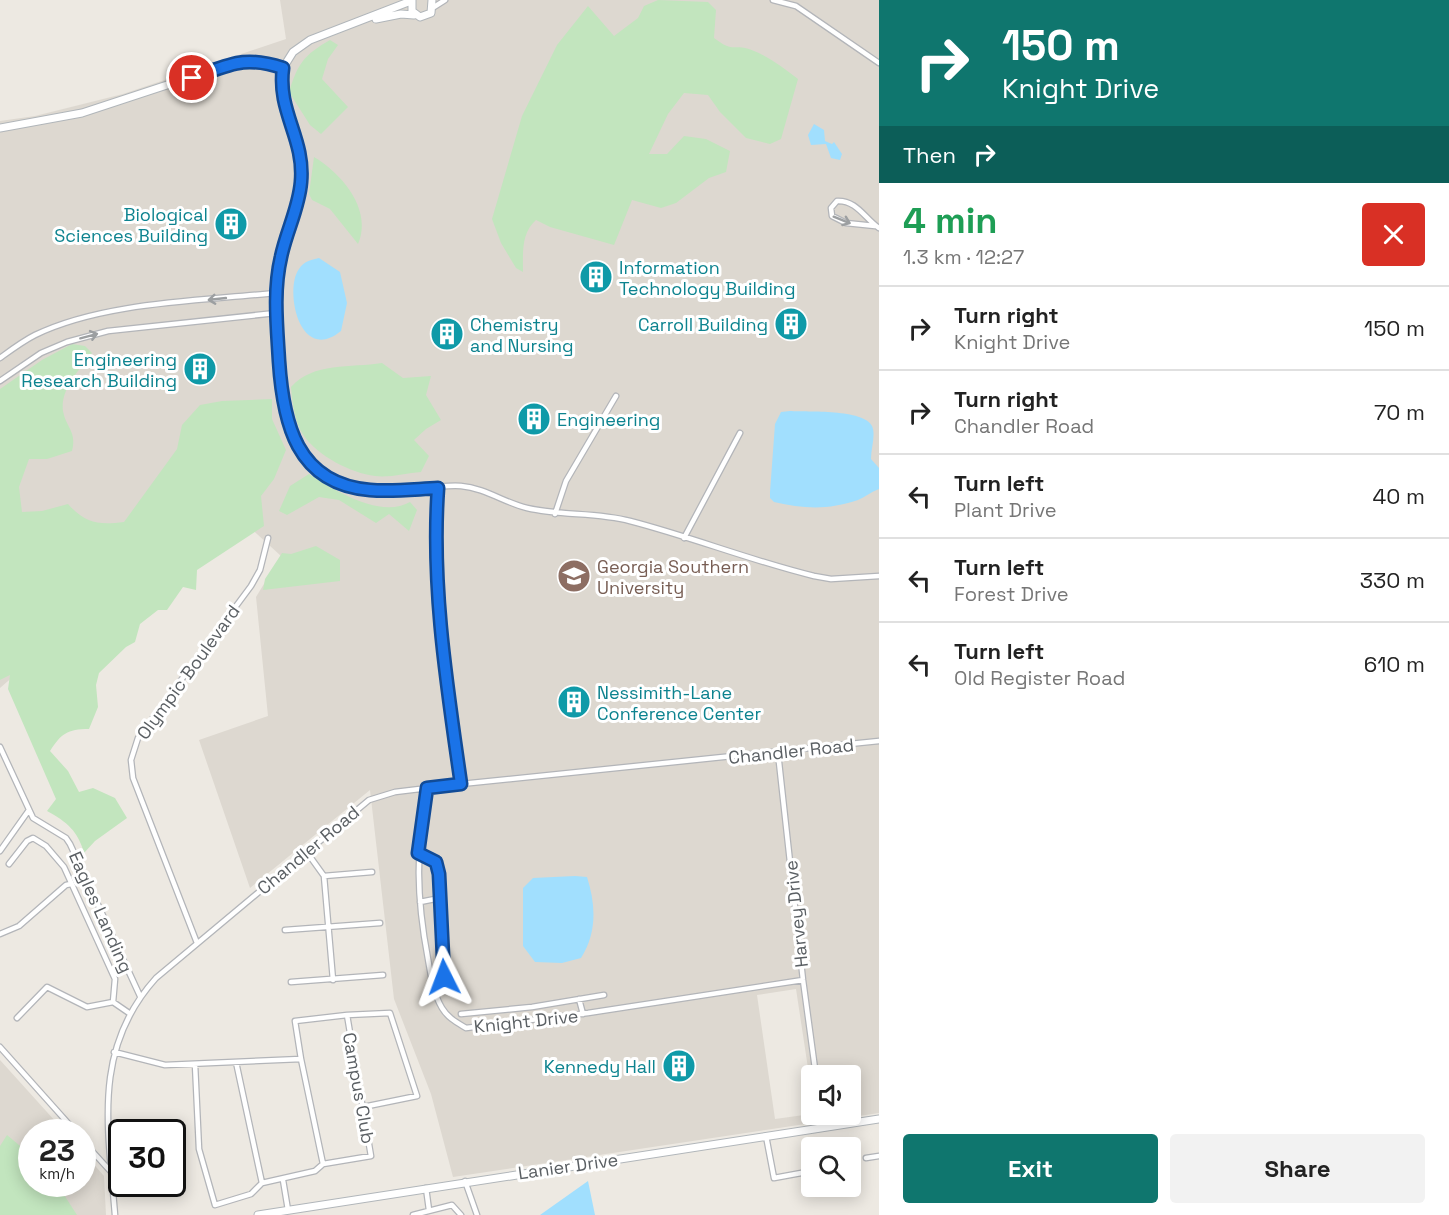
<!DOCTYPE html>
<html lang="en">
<head>
<meta charset="utf-8">
<style>
  :root { --surface:#fff; --page:#f2f2f2; --text:#222; --muted:#767676; --line:#e0e0e0; --accent:#0f766e }
  body { margin:0; font-family:"Space Grotesk",sans-serif; background:var(--page); color:var(--text); height:100vh; display:flex; flex-direction:column; font-size:22px; white-space:nowrap }
  * { box-sizing:border-box; margin:0 }
  p { font-size:20px; color:var(--muted) }
  .icon { flex:none; width:33px; height:33px; fill:none; stroke:currentColor; stroke-width:2; stroke-linecap:round; stroke-linejoin:round }
  .map { position:relative; flex:1; overflow:hidden }
  .sheet { display:flex; flex-direction:column; background:var(--surface); width:570px }
  .sheet>* { flex:none }
  .hud { background:#0f766e; color:#fff; overflow:hidden }
  .fabs { position:absolute; left:801px; top:1065px; display:grid; gap:12px }
  .fabs a { display:grid; place-items:center; width:60px; height:60px; border-radius:6px; background:var(--surface); box-shadow:0 3px 15px #0003; font-size:30px }
  .speed { position:absolute; left:18px; top:1119px; display:flex; gap:12px; font-size:30px; font-weight:700; text-align:center }
  .speed>* { display:grid; place-content:center; width:78px; height:78px; border-radius:50%; background:var(--surface); box-shadow:0 3px 15px #0003; line-height:1 }
  .speed small { font-size:15px; font-weight:400 }
  .speed .limit { border:3px solid #111; border-radius:9px; background:#fff; color:#111 }
  .pin { position:absolute; display:grid; place-items:center; width:51px; height:51px; color:#fff; margin:-26px; border:3px solid #fff; border-radius:50%; box-shadow:0 2px 6px #0007 }
  .me { position:absolute; width:66px; margin:-33px; rotate:357deg; stroke-linejoin:round; filter:drop-shadow(0 0 4px #0008) }
  .turn { display:flex; align-items:center; gap:21px; height:126px; padding:0 24px; font-size:27px }
  .turn .icon { width:78px; height:78px; stroke-width:2.5 }
  .turn b { display:block; font-size:42px; line-height:51px }
  .then { display:flex; align-items:center; height:57px; padding:0 24px; background:#0003; gap:12px; font-size:22px }
  .round { display:grid; place-items:center; flex:none; width:63px; height:63px; border-radius:6px; background:var(--page) }
  .head { display:flex; align-items:center; justify-content:space-between; height:102px; padding:0 24px }
  h1 { font-size:36px; font-weight:800; line-height:45px; color:#1e9e55 }
  .primary-button { display:flex; gap:12px; margin-top:auto; padding:12px 24px }
  .primary-button a { flex:1; height:69px; border-radius:6px; background:var(--accent); color:#fff; font-size:24px; font-weight:800; line-height:69px; text-align:center }
  .primary-button a+a { background:var(--page); color:var(--text) }
  ul { padding:0; list-style:none }
  li { display:flex; align-items:center; gap:18px; height:84px; padding:0 24px; border-top:2px solid var(--line) }
  li div { flex:1 }
  li b { display:block; font-size:22px }
  li em { font-style:normal }
  main { display:flex; flex:1; min-height:0 }
  .map>svg:first-child { display:block }
  .education { fill:#ddd8d0; fill-rule:evenodd }
  .green { fill:#c2e5be }
  .water { fill:#a1dffe }
  .lines { fill:none; stroke-linecap:round; stroke-linejoin:round }
  .street-casing { stroke:#b3b5b9; stroke-width:7 }
  .secondary-casing { stroke:#b1b6ba; stroke-width:9 }
  .street { stroke:#fff; stroke-width:4.5 }
  .secondary { stroke:#fff; stroke-width:7 }
  .oneway { stroke:#9c9fa1 }
  .route-casing { stroke:#114b97; stroke-width:15 }
  .route { stroke:#1a73e8; stroke-width:10 }
  .labels { text-anchor:middle; dominant-baseline:central; stroke-width:6; stroke-linejoin:round; paint-order:stroke }
  .culture-label { font-size:18px; fill:#0d838f; stroke:#fff; text-anchor:end }
  .education-label { font-size:18px; fill:#785e54; stroke:#fff; text-anchor:start }
  .street-label { font-size:18px; fill:#5a5f63; stroke:#fff }
</style>
</head>
<body>
<main>
<div class="map">
<svg width="879" height="1215" viewBox="0 0 879 1215">
  <rect width="100%" height="100%" fill="#ede9e2"/>
  <path class="education" d="M 280,0 L 879,0 L 879,1113 L 453,1177 L 431,1094 L 394,999 L 370,790 L 250,888 L 199,740 L 268,716 L 256,597 L 281,556 L 218,498 L 0,688 L 0,121 L 35,116 L 123,94 L 286,39 ZM 796,989 L 811,1088 L 812,1076 L 850,1076 L 850,1114 L 811,1114 L 775,1119 L 757,995 Z
    M 0,1060 L 65,1132 L 32,1132 L 32,1184 L 82,1184 L 83,1152 L 104,1176 L 106,1215 L 0,1215 Z"/>
  <path class="green" d="M 658,0 L 708,2 L 716,10 L 714,38 C 734,53 731,44 749,49 C 767,55 783,68 798,79 L 781,139 L 770,144 L 746,138 L 720,112 L 708,95 L 684,93 L 668,114 L 649,154 L 667,154 L 684,136 L 706,139 L 730,151 L 726,172 L 709,178 L 676,203 L 661,208 L 632,200 L 614,245 L 550,227 L 536,220 C 521,233 523,253 523,272 L 516,268 L 501,243 L 492,219 L 522,116 L 557,45 L 588,6 L 614,36 L 638,18 L 644,6 Z
    M 330,40 L 338,45 L 328,59 L 322,79 L 348,107 L 321,134 L 310,125 L 289,92 C 298,63 304,55 330,40 Z
    M 314,157 C 341,173 373,209 358,244 L 330,209 L 312,200 L 309,194 Z
    M 72,344 L 85,346 L 92,353 C 80,369 60,389 63,411 C 66,428 77,431 72,451 L 47,459 L 29,459 L 19,487 L 22,512 L 42,511 L 68,504 C 86,524 99,525 124,522 L 177,449 L 182,425 L 200,405 L 222,401 L 272,399 L 272,419 L 286,450 L 274,479 L 261,496 L 264,526 L 197,570 L 196,590 L 183,587 L 167,610 L 158,610 L 140,624 L 135,642 L 126,647 L 99,673 L 96,685 L 98,707 L 89,729 C 67,729 61,734 50,751 L 68,771 L 79,792 L 93,788 L 115,798 L 127,818 L 95,841 L 84,853 C 78,831 67,822 47,811 L 56,799 L 8,689 L 10,675 L 0,680 L 0,389 L 42,360 Z
    M 382,363 L 403,378 L 431,376 L 426,395 L 441,420 L 426,429 L 414,440 L 429,456 L 421,472 C 407,473 389,478 375,476 C 351,473 318,456 304,436 C 295,424 292,402 291,387 C 313,362 351,368 382,363 Z
    M 309,474 C 334,490 380,519 410,502 L 417,510 L 409,531 L 389,514 L 376,523 L 339,500 L 319,497 L 287,515 L 279,511 L 290,486 Z
    M 316,546 L 340,560 L 340,581 L 263,590 L 265,579 L 282,553 L 291,554 Z
    M 7,1135 L 31,1155 L 32,1184 L 57,1184 L 77,1215 L 0,1215 L 0,1146 Z"/>
  <path class="water" d="M 814,124 L 824,130 L 825,141 L 832,144 L 834,142 L 842,154 L 840,160 L 831,158 L 826,144 L 811,145 L 808,135 Z
    M 319,258 L 340,272 L 347,303 L 341,331 C 299,365 284,289 299,269 C 304,261 311,260 319,258 Z
    M 790,411 C 807,412 864,409 872,426 C 876,435 871,448 871,459 L 879,468 L 879,489 C 871,492 865,497 858,500 C 829,510 804,509 774,502 L 770,498 L 770,492 L 775,424 L 781,412 Z
    M 575,876 L 587,877 C 596,905 597,933 581,958 L 562,963 L 535,962 L 523,946 L 523,888 L 533,878 Z
    M 588,1181 L 595,1215 L 540,1215 Z"/>
  <g class="lines">
    <defs>
      <path id="street" d="M 773,0 L 796,6 L 879,63
        M 434,7 L 445,0
        M 283,68 C 277,113 305,136 301,182 C 299,208 286,232 280,258 C 273,296 275,395 289,430 C 300,457 323,477 349,486 C 385,499 424,484 461,486 C 485,488 505,503 527,508 C 561,516 597,512 630,521 C 692,537 752,561 814,576 L 831,579 L 879,576
        M 875,226 L 846,223 L 832,216 L 831,208 L 837,201 C 857,200 865,219 879,228
        M 0,358 C 11,350 23,341 35,335 C 103,302 200,301 275,293
        M 0,381 L 41,353 L 67,342 L 108,331 L 276,313
        M 438,487 C 431,586 447,687 461,784
        M 555,514 L 566,481 L 616,396
        M 684,538 L 740,433
        M 0,747 L 33,818 L 66,838 L 70,844 L 140,996
        M 778,753 L 803,980 L 816,1076
        M 427,788 C 416,851 416,896 428,959 C 431,976 433,993 442,1008 C 448,1018 456,1022 466,1028 L 588,1013 L 803,980
        M 0,851 L 29,810
        M 306,851 L 324,876 L 333,980
        M 418,853 L 436,862 L 439,874 L 444,977 L 441,985 L 434,990
        M 9,864 L 27,841 L 33,838 L 46,846 L 64,867 L 115,979 L 113,1002 L 129,1013
        M 324,876 L 372,872
        M 420,902 L 440,898
        M 285,930 L 380,923
        M 0,934 L 19,926 L 66,885 L 71,884
        M 197,943 L 133,778 L 131,760 L 138,738 L 251,586 L 260,570 L 268,538
        M 291,982 L 383,975
        M 579,999 L 583,1014
        M 461,1014 L 532,1007 L 604,995
        M 347,1015 L 390,1013 L 417,1096 L 363,1107
        M 17,1018 L 47,987 L 87,1007 L 113,1002
        M 0,1047 L 76,1132
        M 114,1052 L 165,1065 L 301,1059 L 295,1021 L 347,1015 L 371,1156 L 323,1164 L 315,1171 L 262,1183 L 251,1194 L 215,1205 L 199,1149 L 195,1064
        M 301,1059 L 323,1164
        M 236,1062 L 262,1183
        M 821,1114 L 823,1127
        M 766,1136 L 774,1178 L 812,1171
        M 82,1140 L 112,1173
        M 866,1158 L 879,1156
        M 283,1180 L 288,1210
        M 465,1181 L 477,1215
        M 426,1188 L 429,1210
        M 115,1215 C 108,1127 92,1049 156,978 L 369,800 L 395,792 L 461,784 L 879,741
        M 413,1215 L 452,1205 L 461,1215"/>
      <path id="secondary" d="M 412,0 L 412,11 L 420,17 L 431,13 L 432,0
        M 376,19 L 401,14 L 414,15
        M 0,128 L 82,113 L 243,60 L 261,61 L 283,68 L 293,52 L 310,40 L 411,1
        M 258,1215 L 879,1119"/>
    </defs>
    <use href="#street" class="street-casing"/>
    <use href="#secondary" class="secondary-casing"/>
    <use href="#street" class="street"/>
    <use href="#secondary" class="secondary"/>
  </g>
  <defs><path id="oneway-shaft" d="M-6 0H5M1.5-3L5.5 0L1.5 3" fill="none" stroke-width="1.6" stroke-linecap="round" stroke-linejoin="round" transform="scale(1.5)"/></defs>
  <g class="oneway">
    <use href="#oneway-shaft" transform="translate(842 220) rotate(22)"/>
    <use href="#oneway-shaft" transform="translate(217 299) rotate(174)"/>
    <use href="#oneway-shaft" transform="translate(89 336) rotate(-15)"/>
  </g>
  <g class="lines">
    <defs>
      <path id="route" d="M 192,78 C 230,65 243,55 283,68 C 277,112 305,138 301,182 C 299,208 286,232 281,257 C 273,291 277,326 279,361 C 283,422 296,484 370,490 C 393,492 416,489 438,488 C 431,586 447,686 461,784 L 427,788 L 418,853 L 436,862 L 439,874 L 444,977"/>
    </defs>
    <use href="#route" class="route-casing"/>
    <use href="#route" class="route"/>
  </g>
  <defs>
    <symbol id="building-disc" viewBox="-11 -11 22 22"><circle r="9.5" fill="#0f9aa8" stroke="#fff"/><path d="M-4-6H4V6H1V3H-1V6H-4ZM-2.5-4.3h1.7v1.8h-1.7ZM.8-4.3h1.7v1.8H.8ZM-2.5-1h1.7V.8h-1.7ZM.8-1h1.7V.8H.8Z" fill="#fff"/></symbol>
    <symbol id="university-disc" viewBox="-11 -11 22 22"><circle r="9.5" fill="#8d6e63" stroke="#fff"/><path d="M0-5L7-2L0 1L-7-2ZM-4 1L0 2.5L4 1V4Q0 6-4 4Z" fill="#fff"/></symbol>
  </defs>
  <g fill-rule="evenodd">
    <use href="#building-disc" x="212" y="205" width="38" height="38"/>
    <use href="#building-disc" x="577" y="258" width="38" height="38"/>
    <use href="#building-disc" x="772" y="305" width="38" height="38"/>
    <use href="#building-disc" x="428" y="315" width="38" height="38"/>
    <use href="#building-disc" x="181" y="350" width="38" height="38"/>
    <use href="#building-disc" x="515" y="400" width="38" height="38"/>
    <use href="#university-disc" x="555" y="557" width="38" height="38"/>
    <use href="#building-disc" x="555" y="683" width="38" height="38"/>
    <use href="#building-disc" x="660" y="1047" width="38" height="38"/>
  </g>
  <g class="labels">
    <g class="culture-label">
      <text x="208" y="214">Biological<tspan x="208" dy="21">Sciences Building</tspan></text>
      <text x="619" y="267" text-anchor="start">Information<tspan x="619" dy="21">Technology Building</tspan></text>
      <text x="470" y="324" text-anchor="start">Chemistry<tspan x="470" dy="21">and Nursing</tspan></text>
      <text x="768" y="324">Carroll Building</text>
      <text x="177" y="359">Engineering<tspan x="177" dy="21">Research Building</tspan></text>
      <text x="557" y="419" text-anchor="start">Engineering</text>
      <text x="597" y="692" text-anchor="start">Nessimith-Lane<tspan x="597" dy="21">Conference Center</tspan></text>
      <text x="656" y="1066">Kennedy Hall</text>
    </g>
    <g class="education-label">
      <text x="597" y="566">Georgia Southern<tspan x="597" dy="21">University</tspan></text>
    </g>
    <g class="street-label">
      <text transform="translate(188 672) rotate(-54)">Olympic Boulevard</text>
      <text transform="translate(791 751) rotate(-6)">Chandler Road</text>
      <text transform="translate(308 850) rotate(-40)">Chandler Road</text>
      <text transform="translate(101 912) rotate(66)">Eagles Landing</text>
      <text transform="translate(796 914) rotate(-96)">Harvey Drive</text>
      <text transform="translate(526 1021) rotate(-6)">Knight Drive</text>
      <text transform="translate(359 1088) rotate(80)">Campus Club</text>
      <text transform="translate(568 1166) rotate(-8)">Lanier Drive</text>
    </g>
  </g>
</svg>
<div class="fabs">
<a><svg class="icon" aria-label="sound" viewBox="0 0 24 24"><path d="M4 9h4l5-4v14l-5-4H4zM17 9q2 3 0 6"/></svg></a>
<a><svg class="icon" aria-label="search" viewBox="0 0 24 24"><circle cx="10" cy="10" r="6"/><path d="M15 15l6 6"/></svg></a>
</div>
<div class="speed"><div>23<small>km/h</small></div><div class="limit">30</div></div>
<div class="pin" style="left:192px;top:78px;background:#d93025"><svg class="icon" aria-label="arrive" viewBox="0 0 24 24"><path d="M6 21V4h12l-3 4 3 4H6"/></svg></div>
<svg class="me" style="left:444px;top:977px" viewBox="-20 -20 40 40"><path d="M0-17L14 15 0 8-14 15z" fill="#1a73e8" stroke="#fff" stroke-width="4"/></svg>
</div>
<section class="sheet">
<div class="hud">
<div class="turn"><svg class="icon" aria-label="right" viewBox="0 0 24 24"><path d="M7 20v-9h11M14 6l5 5-5 5"/></svg><div><b>150 m</b>Knight Drive</div></div>
<div class="then">Then<svg class="icon" aria-label="right" viewBox="0 0 24 24"><path d="M7 20v-9h11M14 6l5 5-5 5"/></svg></div>
</div>
<div class="head"><div><h1>4 min</h1><p>1.3 km · 12:27</p></div><a class="round" style="background:#d93025;color:#fff"><svg class="icon" aria-label="close" viewBox="0 0 24 24"><path d="M6 6l12 12M18 6L6 18"/></svg></a></div>
<ul>
<li><svg class="icon" aria-label="right" viewBox="0 0 24 24"><path d="M7 20v-9h11M14 6l5 5-5 5"/></svg><div><b>Turn right</b><p>Knight Drive</p></div><em>150 m</em></li>
<li><svg class="icon" aria-label="right" viewBox="0 0 24 24"><path d="M7 20v-9h11M14 6l5 5-5 5"/></svg><div><b>Turn right</b><p>Chandler Road</p></div><em>70 m</em></li>
<li><svg class="icon" aria-label="left" viewBox="0 0 24 24"><path d="M17 20v-9H6M10 6l-5 5 5 5"/></svg><div><b>Turn left</b><p>Plant Drive</p></div><em>40 m</em></li>
<li><svg class="icon" aria-label="left" viewBox="0 0 24 24"><path d="M17 20v-9H6M10 6l-5 5 5 5"/></svg><div><b>Turn left</b><p>Forest Drive</p></div><em>330 m</em></li>
<li><svg class="icon" aria-label="left" viewBox="0 0 24 24"><path d="M17 20v-9H6M10 6l-5 5 5 5"/></svg><div><b>Turn left</b><p>Old Register Road</p></div><em>610 m</em></li>
</ul>
<div class="primary-button"><a>Exit</a><a>Share</a></div>
</section>
</main>
</body>
</html>
